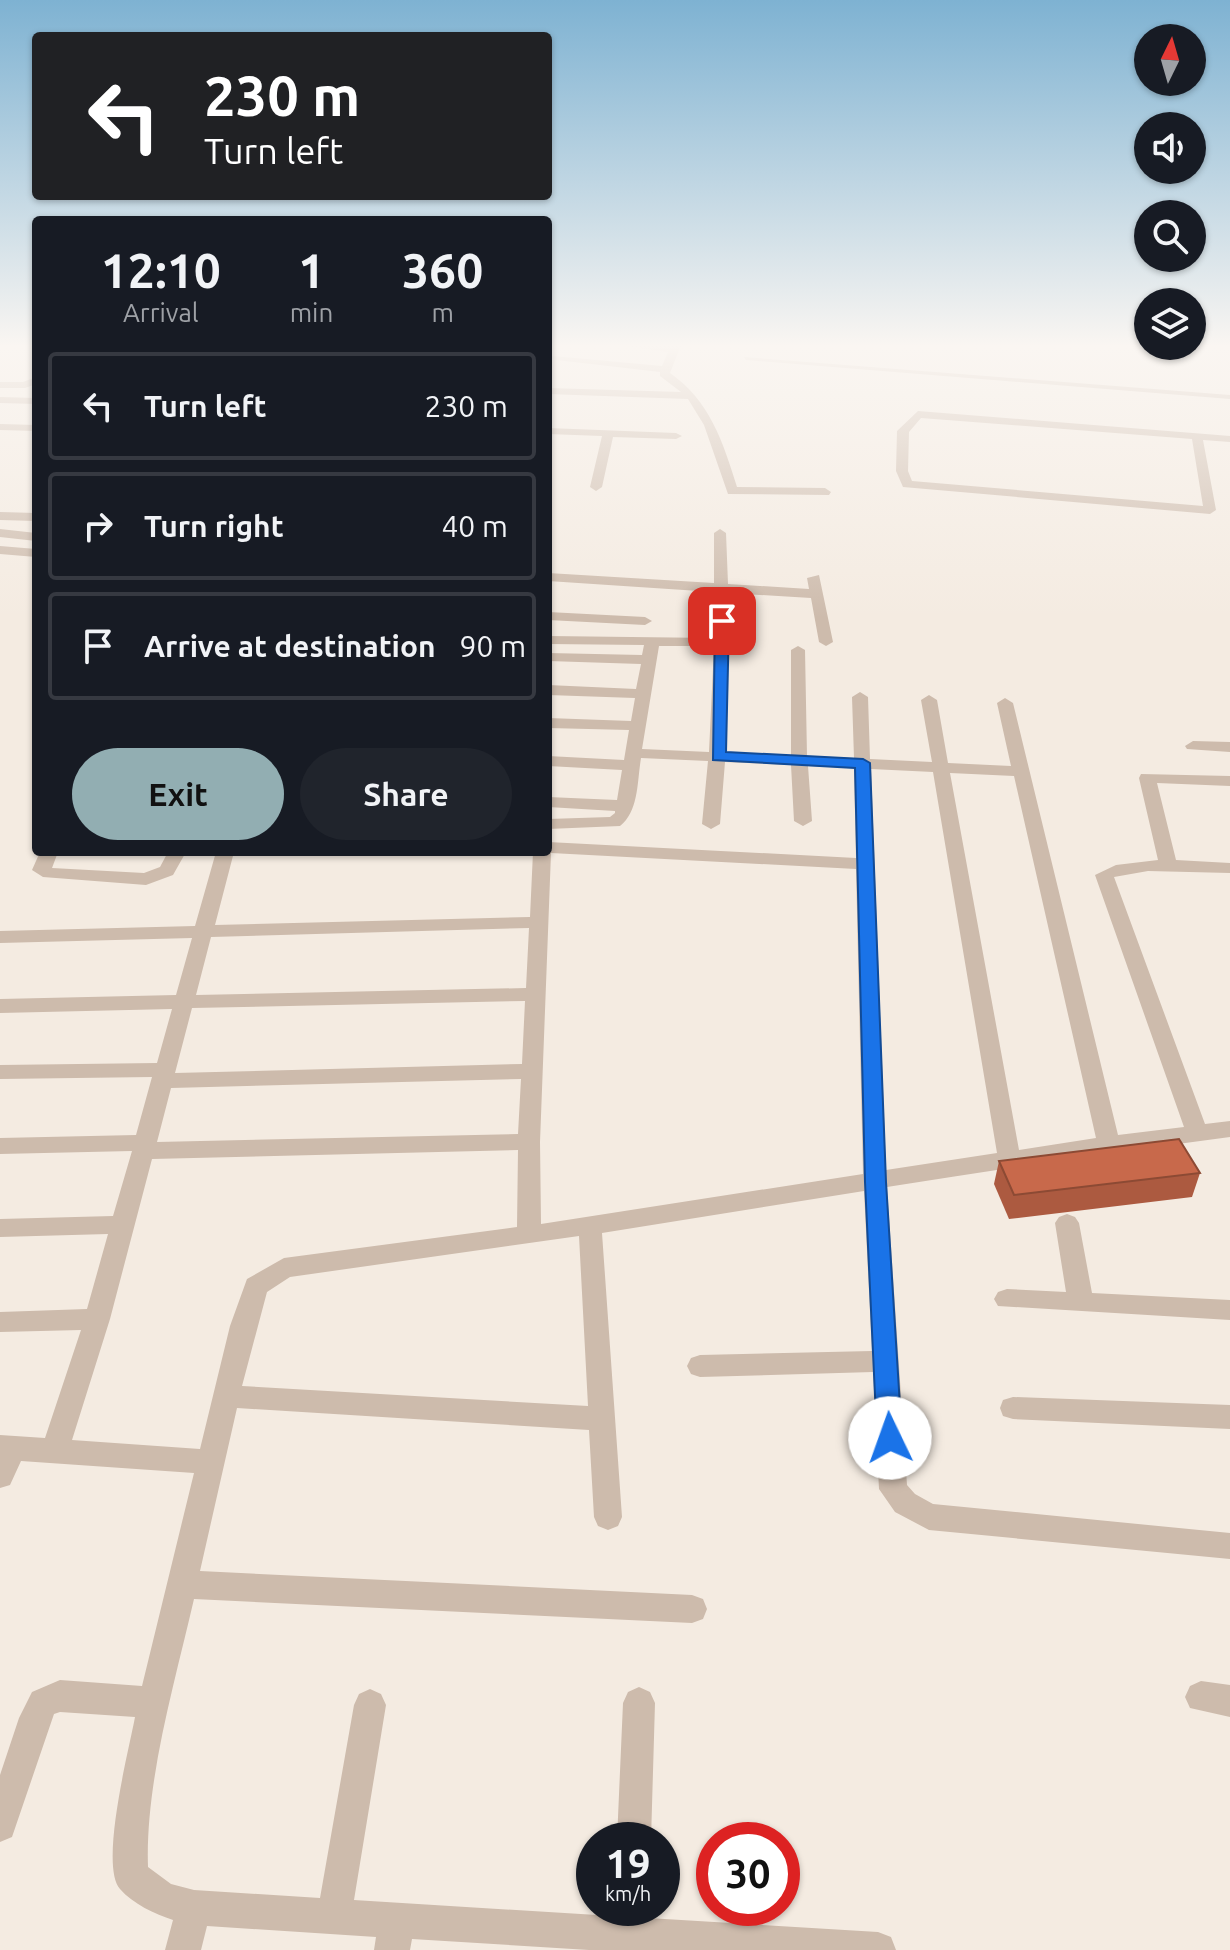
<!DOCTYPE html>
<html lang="en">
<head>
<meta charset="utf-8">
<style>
  :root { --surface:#171b24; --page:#20242c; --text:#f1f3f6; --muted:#9ea1a6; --line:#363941; --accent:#92aeb2 }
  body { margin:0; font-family:Ubuntu,sans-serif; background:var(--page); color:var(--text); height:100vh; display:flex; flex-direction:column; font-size:30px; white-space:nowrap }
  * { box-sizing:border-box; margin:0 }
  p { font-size:26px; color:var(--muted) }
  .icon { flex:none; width:44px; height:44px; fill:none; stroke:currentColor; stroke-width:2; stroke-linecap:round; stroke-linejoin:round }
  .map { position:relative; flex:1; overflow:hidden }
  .sheet { position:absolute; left:32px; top:216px; width:520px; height:640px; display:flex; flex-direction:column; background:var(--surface); border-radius:8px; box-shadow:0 2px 6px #0004 }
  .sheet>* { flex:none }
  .top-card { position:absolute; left:32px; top:32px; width:520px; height:168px; border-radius:8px; box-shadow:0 2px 6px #0004; background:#202124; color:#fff; overflow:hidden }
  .needle { width:52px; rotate:5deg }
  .tools { position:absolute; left:1134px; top:24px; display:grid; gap:16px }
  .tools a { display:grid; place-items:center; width:72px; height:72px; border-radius:50%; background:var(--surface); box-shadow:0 2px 6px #0004; font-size:40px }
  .speed { position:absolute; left:576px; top:1822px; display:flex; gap:16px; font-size:40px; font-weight:700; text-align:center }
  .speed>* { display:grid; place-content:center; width:104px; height:104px; border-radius:50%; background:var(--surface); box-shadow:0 2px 6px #0004; line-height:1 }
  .speed small { font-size:20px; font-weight:400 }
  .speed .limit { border:12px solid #d22; background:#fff; color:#111 }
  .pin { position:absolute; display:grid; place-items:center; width:68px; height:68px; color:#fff; margin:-34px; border-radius:16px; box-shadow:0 4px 12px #0006 }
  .me { position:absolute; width:88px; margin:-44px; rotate:357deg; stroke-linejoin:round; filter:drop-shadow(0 0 6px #0008) }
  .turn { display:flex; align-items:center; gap:28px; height:168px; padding:0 40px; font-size:36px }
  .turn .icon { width:104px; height:104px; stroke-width:2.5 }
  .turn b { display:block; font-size:56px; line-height:68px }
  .eta { display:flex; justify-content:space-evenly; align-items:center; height:136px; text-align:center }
  .eta b { font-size:48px; font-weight:700; line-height:56px }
  .action { display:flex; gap:16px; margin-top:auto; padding:16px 40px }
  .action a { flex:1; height:92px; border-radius:48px; background:var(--accent); color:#111; font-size:32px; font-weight:700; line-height:92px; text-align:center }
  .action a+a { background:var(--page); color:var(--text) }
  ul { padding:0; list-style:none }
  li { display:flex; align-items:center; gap:24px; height:108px; margin:0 16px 12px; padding:0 24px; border:4px solid var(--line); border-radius:8px }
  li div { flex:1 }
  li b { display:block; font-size:30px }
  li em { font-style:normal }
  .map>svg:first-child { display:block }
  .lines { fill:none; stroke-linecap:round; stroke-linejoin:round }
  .service { fill:#cdbbac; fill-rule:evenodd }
  .minor { fill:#cdbbac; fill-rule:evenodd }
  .wall { fill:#ac5a40 }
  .building { fill:#c8694b; stroke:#8c4a34; stroke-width:2 }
  .route { fill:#1a73e8; stroke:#114b97; stroke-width:2 }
</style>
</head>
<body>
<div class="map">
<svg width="1230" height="1950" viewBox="0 0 1230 1950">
  <rect width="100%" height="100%" fill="#f4ebe1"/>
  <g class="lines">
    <path class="service" d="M 744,357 L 1230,395 L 1230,399 L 746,360 Z"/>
    <path class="minor" d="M 620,345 L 681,345 L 670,373 C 710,401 723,442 737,487 L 825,488 L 831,492 L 829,495 L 728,494 L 704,425 L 688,399 L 548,394 L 548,388 L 681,392 L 660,376 L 660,372 L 548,359 L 553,356 L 662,366 L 668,352 Z
      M 36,377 L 36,384 L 25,388 L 0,388 L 0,382 L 23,382 Z
      M 0,397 L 36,398 L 36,404 L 0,403 Z
      M 918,411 L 1230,436 L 1230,442 L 1203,440 L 1216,510 L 1210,514 L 903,487 L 896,471 L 897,431 ZM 921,418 L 1192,439 L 1203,506 L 912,481 L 908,471 L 909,432 Z
      M 0,424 L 36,425 L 36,431 L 0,430 Z
      M 548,428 L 676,433 L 682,436 L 676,439 L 613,437 L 602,487 L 596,491 L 590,487 L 602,436 L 548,434 Z
      M 0,512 L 36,513 L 36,521 L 0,520 Z
      M 0,529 L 36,533 L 36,541 L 0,537 Z
      M 720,529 L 726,533 L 728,584 L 809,589 L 807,578 L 819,575 L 833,642 L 826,646 L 819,642 L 811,598 L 728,593 L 725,752 L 791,755 L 791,650 L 798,646 L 805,650 L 807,756 L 854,758 L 852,697 L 860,692 L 868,697 L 870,759 L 932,762 L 921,700 L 929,695 L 937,700 L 948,763 L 1011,766 L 997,703 L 1005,698 L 1013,703 L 1118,1135 L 1184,1127 L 1095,875 L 1116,865 L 1158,860 L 1139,778 L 1141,774 L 1230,776 L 1230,786 L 1157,783 L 1176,860 L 1230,863 L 1230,873 L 1148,871 L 1114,877 L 1205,1124 L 1230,1121 L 1230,1137 C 1114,1152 1002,1169 887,1187 L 907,1485 L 915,1494 L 933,1504 L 1230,1533 L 1230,1559 L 929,1530 L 895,1512 L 879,1489 L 873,1372 L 700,1377 L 691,1374 L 687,1366 L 691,1358 L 700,1355 L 872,1351 L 864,1191 L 602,1233 L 622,1517 L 618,1526 L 608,1530 L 598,1526 L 594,1517 L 589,1430 L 237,1408 L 200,1571 L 692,1595 L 703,1599 L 707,1609 L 703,1619 L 692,1623 L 194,1599 C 175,1682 145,1782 148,1867 L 171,1884 L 194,1890 L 320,1898 L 354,1705 L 359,1694 L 370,1689 L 381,1694 L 386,1705 L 354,1900 L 613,1916 L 613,1908 L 649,1908 L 648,1918 L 878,1932 L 891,1937 L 896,1950 L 589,1950 L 412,1939 L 410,1950 L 374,1950 L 376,1937 L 207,1926 L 201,1950 L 165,1950 L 173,1920 C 155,1914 133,1904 120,1889 C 99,1865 129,1750 135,1717 L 60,1712 L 54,1714 L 12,1837 L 0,1842 L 0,1775 L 19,1718 L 32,1692 L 60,1680 L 142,1686 L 194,1473 L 21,1461 L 10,1485 L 0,1488 L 0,1435 L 45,1438 L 81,1330 L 0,1332 L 0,1312 L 87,1309 L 108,1234 L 0,1237 L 0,1219 L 113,1216 L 132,1151 L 0,1154 L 0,1138 L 136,1135 L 152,1077 L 0,1079 L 0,1065 L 157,1063 L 172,1009 L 0,1013 L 0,999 L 176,995 L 192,938 L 0,943 L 0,931 L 195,926 L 216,852 L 234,852 L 215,925 L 530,917 L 533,852 L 548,852 L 548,842 L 856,858 L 854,768 L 808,766 L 812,821 L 803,826 L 794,821 L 791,765 L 725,762 L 720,824 L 711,829 L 702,824 L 708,761 L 641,758 C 637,782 639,811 620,826 L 548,829 L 548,819 L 610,817 L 615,813 L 615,811 L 548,807 L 548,797 L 617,800 L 622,770 L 548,766 L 548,756 L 624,760 L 629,730 L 548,728 L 548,718 L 631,721 L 635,698 L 548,695 L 548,685 L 636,689 L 641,664 L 548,661 L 548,653 L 642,655 L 644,645 L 548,644 L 548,636 L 714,638 L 714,592 L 548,581 L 548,573 L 714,583 L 714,533 ZM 659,646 L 714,646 L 709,752 L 642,749 ZM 871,769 L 933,772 L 997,1153 L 886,1170 ZM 950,773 L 1014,776 L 1096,1138 L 1019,1150 ZM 551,853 L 856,869 L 863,1174 L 541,1224 L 540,1142 ZM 529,928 L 526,988 L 196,995 L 211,937 ZM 525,1001 L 522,1064 L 175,1073 L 192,1008 ZM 521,1079 L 518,1134 L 157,1142 L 171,1088 ZM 518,1150 L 517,1227 L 284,1258 L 247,1279 L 230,1326 L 200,1449 L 72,1440 L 110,1319 L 152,1159 ZM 579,1236 L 588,1406 L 242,1386 L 267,1292 L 290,1277 Z
      M 0,546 L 36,549 L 36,557 L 0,554 Z
      M 548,612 L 645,617 L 652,621 L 645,625 L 548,620 Z
      M 1193,741 L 1230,742 L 1230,752 L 1187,749 L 1185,746 Z
      M 40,852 L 58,852 L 52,868 L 144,873 L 160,867 L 168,852 L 186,852 L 173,875 L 146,885 L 43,877 L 32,870 Z
      M 1067,1214 L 1075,1217 L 1079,1223 L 1092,1293 L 1230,1300 L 1230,1320 L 998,1306 L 994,1299 L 998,1292 L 1007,1289 L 1066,1292 L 1055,1223 L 1059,1217 Z
      M 1013,1397 L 1230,1405 L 1230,1429 L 1013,1419 L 1003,1416 L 1000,1408 L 1003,1400 Z
      M 1201,1681 L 1230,1685 L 1230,1717 L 1190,1708 L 1185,1697 L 1190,1686 Z
      M 639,1687 L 650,1692 L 655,1703 L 651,1840 L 617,1840 L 623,1703 L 628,1692 Z"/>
  </g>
  <path class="wall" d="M 999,1161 L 1200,1173 L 1192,1197 L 1009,1219 L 994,1184 Z"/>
  <path class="building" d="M 1179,1139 L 1200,1173 L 1014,1195 L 999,1161 Z"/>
  <linearGradient id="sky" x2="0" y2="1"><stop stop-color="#7eb2d2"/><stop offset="0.56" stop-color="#faf6f2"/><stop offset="1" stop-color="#faf6f2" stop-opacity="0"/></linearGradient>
  <rect width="1230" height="618" fill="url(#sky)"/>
  <path class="route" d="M 722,617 L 729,621 L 726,752 L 863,759 L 870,763 L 886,1182 L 902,1438 L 898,1445 L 890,1449 L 881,1445 L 877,1438 L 865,1182 L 855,768 L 713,760 L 715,621 Z"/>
</svg>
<div class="tools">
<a><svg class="needle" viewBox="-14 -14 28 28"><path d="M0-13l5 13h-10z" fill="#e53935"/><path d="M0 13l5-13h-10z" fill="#9ea1a6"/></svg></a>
<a><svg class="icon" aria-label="sound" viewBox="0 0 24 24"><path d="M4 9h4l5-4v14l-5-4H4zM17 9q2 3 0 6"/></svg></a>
<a><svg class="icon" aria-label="search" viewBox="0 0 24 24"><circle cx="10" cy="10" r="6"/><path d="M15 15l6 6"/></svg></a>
<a><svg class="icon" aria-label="layers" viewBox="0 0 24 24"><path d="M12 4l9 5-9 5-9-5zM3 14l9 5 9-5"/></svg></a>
</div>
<div class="speed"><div>19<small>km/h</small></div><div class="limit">30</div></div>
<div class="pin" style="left:722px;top:621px;background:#d93025"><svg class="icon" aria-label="arrive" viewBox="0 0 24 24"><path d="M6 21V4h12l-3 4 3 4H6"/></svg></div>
<svg class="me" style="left:890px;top:1438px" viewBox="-20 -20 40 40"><circle r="19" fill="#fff"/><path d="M0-13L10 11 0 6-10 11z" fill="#1a73e8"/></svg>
<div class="top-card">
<div class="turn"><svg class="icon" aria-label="left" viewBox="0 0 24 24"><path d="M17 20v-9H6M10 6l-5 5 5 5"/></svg><div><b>230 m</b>Turn left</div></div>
</div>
<section class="sheet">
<div class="eta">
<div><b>12:10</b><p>Arrival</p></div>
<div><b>1</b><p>min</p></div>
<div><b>360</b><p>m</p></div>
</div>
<ul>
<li><svg class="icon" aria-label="left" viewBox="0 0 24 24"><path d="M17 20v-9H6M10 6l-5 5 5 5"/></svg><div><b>Turn left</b></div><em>230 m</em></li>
<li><svg class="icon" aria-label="right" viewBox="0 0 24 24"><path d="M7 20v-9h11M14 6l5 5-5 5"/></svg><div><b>Turn right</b></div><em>40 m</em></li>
<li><svg class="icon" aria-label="arrive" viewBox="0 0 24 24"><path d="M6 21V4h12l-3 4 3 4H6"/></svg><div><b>Arrive at destination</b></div><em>90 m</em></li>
</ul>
<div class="action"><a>Exit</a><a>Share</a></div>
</section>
</div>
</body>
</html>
